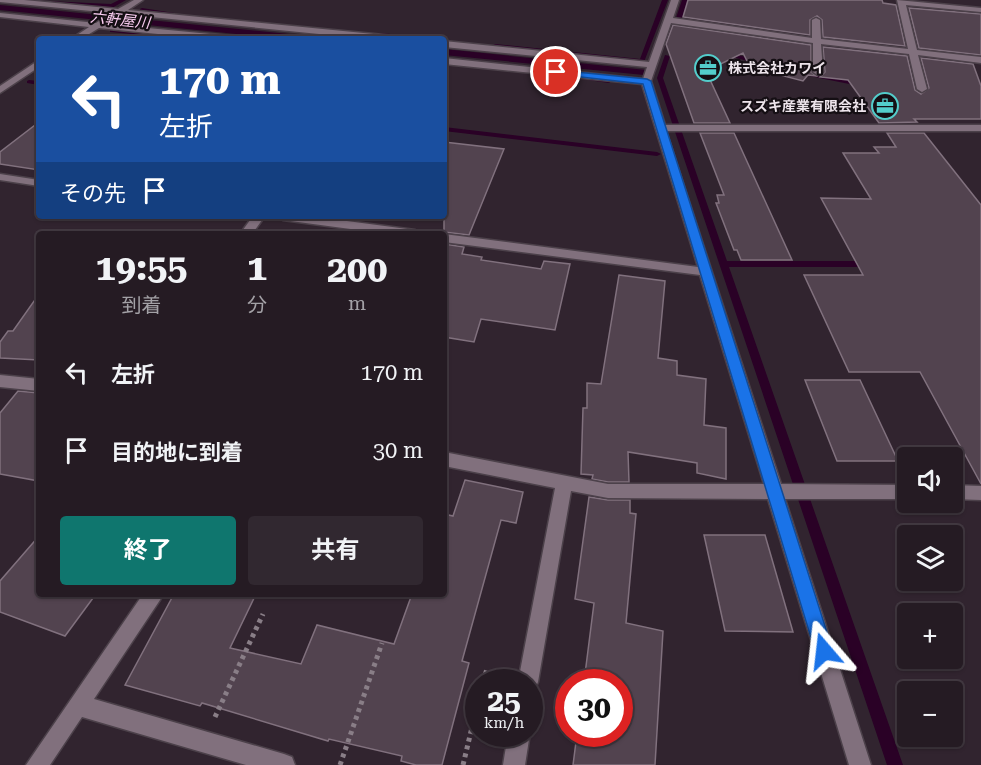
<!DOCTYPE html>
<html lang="ja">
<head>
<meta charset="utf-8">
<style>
  :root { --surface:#251b23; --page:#312830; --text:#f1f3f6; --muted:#a3a1a6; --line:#423941; --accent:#0f766e }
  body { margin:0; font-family:"Roboto Serif","Noto Sans JP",serif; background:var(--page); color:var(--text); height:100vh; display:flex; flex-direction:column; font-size:22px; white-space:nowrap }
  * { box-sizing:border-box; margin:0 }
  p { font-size:20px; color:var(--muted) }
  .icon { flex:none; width:33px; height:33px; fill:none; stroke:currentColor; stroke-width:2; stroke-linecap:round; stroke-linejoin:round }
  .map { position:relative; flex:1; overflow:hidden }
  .sheet { position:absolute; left:36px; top:231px; width:411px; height:366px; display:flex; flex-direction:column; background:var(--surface); border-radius:6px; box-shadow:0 2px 4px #0004,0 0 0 2px var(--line) }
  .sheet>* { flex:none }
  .banner { position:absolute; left:36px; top:36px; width:411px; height:183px; border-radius:6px; box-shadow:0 2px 4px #0004,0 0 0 2px var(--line); background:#1a4fa0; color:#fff; overflow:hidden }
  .fabs { position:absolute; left:897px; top:447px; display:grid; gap:12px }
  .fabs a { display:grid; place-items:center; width:66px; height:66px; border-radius:6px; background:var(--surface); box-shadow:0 2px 4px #0004,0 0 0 2px var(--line); font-size:30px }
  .speed { position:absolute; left:465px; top:669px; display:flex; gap:12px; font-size:30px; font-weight:700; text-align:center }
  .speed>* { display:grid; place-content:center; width:78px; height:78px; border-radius:50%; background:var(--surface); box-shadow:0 2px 4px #0004,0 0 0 2px var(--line); line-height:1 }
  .speed small { font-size:15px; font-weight:400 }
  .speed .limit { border:9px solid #d22; background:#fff; color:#111 }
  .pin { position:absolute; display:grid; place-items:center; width:51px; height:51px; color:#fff; margin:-26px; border:3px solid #fff; border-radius:50%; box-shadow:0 2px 6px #0007 }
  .me { position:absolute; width:66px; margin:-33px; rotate:343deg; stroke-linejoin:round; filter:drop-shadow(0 0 4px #0008) }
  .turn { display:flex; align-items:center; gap:21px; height:126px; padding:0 24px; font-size:27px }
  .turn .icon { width:78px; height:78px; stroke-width:2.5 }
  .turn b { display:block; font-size:42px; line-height:51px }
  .then { display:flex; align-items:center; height:57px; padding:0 24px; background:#0003; gap:12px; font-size:22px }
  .eta { display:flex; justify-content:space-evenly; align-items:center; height:102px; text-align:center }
  .eta b { font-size:36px; font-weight:700; line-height:42px }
  .cta { display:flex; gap:12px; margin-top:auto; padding:12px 24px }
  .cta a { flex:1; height:69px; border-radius:6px; background:var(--accent); color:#fff; font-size:24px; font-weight:700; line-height:69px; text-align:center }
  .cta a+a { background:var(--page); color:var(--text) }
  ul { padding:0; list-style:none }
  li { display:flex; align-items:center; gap:18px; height:78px; padding:0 24px }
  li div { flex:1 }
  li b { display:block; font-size:22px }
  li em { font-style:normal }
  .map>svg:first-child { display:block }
  .water { fill:#2a0126 }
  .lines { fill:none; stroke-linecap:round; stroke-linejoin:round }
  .stream { fill:#2a0126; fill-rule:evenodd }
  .building { fill:#52434f; stroke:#81717e; stroke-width:1.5 }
  .minor-casing { stroke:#4c414a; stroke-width:3 }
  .path { stroke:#897e87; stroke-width:5; stroke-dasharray:4 4; stroke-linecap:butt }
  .minor { fill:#81707d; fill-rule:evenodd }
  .route { fill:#1a73e8; stroke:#114b97; stroke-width:1.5 }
  .labels { text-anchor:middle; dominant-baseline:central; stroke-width:4.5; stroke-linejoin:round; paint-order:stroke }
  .far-poi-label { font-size:14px; font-weight:bold; fill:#ede4eb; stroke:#150f14; text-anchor:start }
  .far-water-label { font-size:15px; font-style:italic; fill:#fbcdf2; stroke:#150f14 }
</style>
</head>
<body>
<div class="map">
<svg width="981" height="765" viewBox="0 0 981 765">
  <rect width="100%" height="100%" fill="#31242f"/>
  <path class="water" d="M 0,5 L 339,39 L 285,39 L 0,10 Z
    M 444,49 L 656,71 L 654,76 L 444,55 Z"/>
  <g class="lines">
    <path class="stream" d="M 25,0 L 111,4 L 119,0 L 126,0 L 112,8 L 28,2 Z
      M 662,0 L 668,0 L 644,62 L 495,48 L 492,46 L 495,44 L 640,59 Z
      M 682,0 L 688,0 L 682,18 L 679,20 L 676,18 Z
      M 142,8 L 174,13 L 177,15 L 174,17 L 140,11 L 140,9 Z
      M 133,14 L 138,15 L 122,27 L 118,27 L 118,25 Z
      M 112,29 L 203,37 L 206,39 L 183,39 L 110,32 L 110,30 Z
      M 380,33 L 421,37 L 424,39 L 378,36 L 378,34 Z
      M 724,51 L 760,61 L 761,62 L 758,64 L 722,54 L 721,53 Z
      M 665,55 L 670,56 L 663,78 L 727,261 L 870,261 L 874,264 L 870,267 L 729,267 L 903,765 L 887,765 L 657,78 Z
      M 797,70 L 864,83 L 867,85 L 864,87 L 795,73 L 794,72 Z
      M 576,75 L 609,79 L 612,81 L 609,83 L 574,78 L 573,77 Z
      M 29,80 L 39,81 L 39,85 L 27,83 L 27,81 Z
      M 444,127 L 657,152 L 661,154 L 657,156 L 444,131 Z"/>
  </g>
  <path class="building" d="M 688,0 L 882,0 L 883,3 L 896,5 L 905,46 L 823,37 L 822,20 L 817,16 L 810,20 L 810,35 L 683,17 Z
    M 909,8 L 981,14 L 981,55 L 919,48 Z
    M 673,25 L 811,45 L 811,72 L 816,76 L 808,75 L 803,81 L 750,67 L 743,53 L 706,71 L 730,123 L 694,123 L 666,44 Z
    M 823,47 L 907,56 L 915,90 L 921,94 L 929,88 L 921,58 L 973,64 L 981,86 L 981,119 L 914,119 L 917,122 L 879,123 L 848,80 L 820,77 L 825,72 Z
    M 39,122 L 39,170 L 0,164 L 0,152 Z
    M 700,133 L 734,133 L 792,260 L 741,260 L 737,250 L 734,250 L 716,203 L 719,203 L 717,195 L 724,195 Z
    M 887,133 L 924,133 L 981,205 L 981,484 L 920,372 L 849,372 L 804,275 L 863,275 L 821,198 L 871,199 L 843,153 L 879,153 L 874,147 L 896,147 Z
    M 444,142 L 504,149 L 469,235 L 444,232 Z
    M 444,244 L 464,247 L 462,254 L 482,257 L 481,260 L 541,269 L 544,261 L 570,264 L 555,330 L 481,319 L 474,342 L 444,337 Z
    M 619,275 L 665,281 L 658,358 L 677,361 L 677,375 L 706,379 L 704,425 L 726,428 L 726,479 L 697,473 L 697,463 L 628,452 L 629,482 L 608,482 L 592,479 L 593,475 L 581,474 L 583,408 L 587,408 L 587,383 L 601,384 Z
    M 39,294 L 39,360 L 0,358 L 0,342 L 8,331 L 13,331 Z
    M 805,380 L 860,380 L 898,461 L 837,461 Z
    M 18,391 L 39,393 L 39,481 L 0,474 L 0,413 Z
    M 465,480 L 523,492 L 516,523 L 501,520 L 462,661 L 469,663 L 442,765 L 416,765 L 401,761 L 402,756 L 329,739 L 328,741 L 202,703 L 200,706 L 125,685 L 174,594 L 256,594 L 230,648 L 301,664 L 317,625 L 394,644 L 412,594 L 444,594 L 444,514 L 453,516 Z
    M 589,497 L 608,500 L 630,500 L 630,513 L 636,514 L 626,623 L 663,631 L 655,765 L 573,765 L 577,734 L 620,734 L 620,682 L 584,682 L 594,603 L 575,599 Z
    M 704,535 L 765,535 L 793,632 L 725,631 Z
    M 39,536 L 39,594 L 96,594 L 65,636 L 0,612 L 0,581 Z"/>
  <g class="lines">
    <defs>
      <path id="minor" d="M 0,0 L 24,0 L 118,9 L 134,0 L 143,0 L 128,10 L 394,36 L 398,39 L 369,39 L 121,14 L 106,24 L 231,36 L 235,39 L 207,39 L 99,28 L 81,39 L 71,39 L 89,27 L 0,17 L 0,13 L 96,23 L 111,13 L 0,2 Z
        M 671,0 L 679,0 L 673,18 L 812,38 L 812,20 L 816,18 L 820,20 L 821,39 L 908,49 L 897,0 L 981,8 L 981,12 L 906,5 L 917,50 L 981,57 L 981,63 L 918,55 L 927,89 L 922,92 L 917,89 L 909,54 L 821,44 L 823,72 L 818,75 L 813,72 L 813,43 L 671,23 L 651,81 L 665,125 L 981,125 L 981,131 L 666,131 L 781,484 L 908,485 L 908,499 L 785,499 L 871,765 L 849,765 L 768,499 L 608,498 L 571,491 L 538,682 L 535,689 L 530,692 L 530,682 L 518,682 L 555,488 L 444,466 L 444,452 L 608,484 L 764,484 L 700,275 L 444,242 L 444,234 L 698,267 L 642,84 L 444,64 L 444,58 L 643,79 L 647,67 L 444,47 L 444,41 L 649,62 Z
        M 39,60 L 39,67 L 0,93 L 0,86 Z
        M 0,174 L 39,180 L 39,186 L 0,180 Z
        M 253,216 L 265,216 L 252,234 L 240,234 Z
        M 277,216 L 309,216 L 415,230 L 421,234 L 388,234 L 283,220 Z
        M 0,375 L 39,379 L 39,391 L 0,387 Z
        M 952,485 L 981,486 L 981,500 L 952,499 Z
        M 143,594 L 164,594 L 94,699 L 284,754 L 292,757 L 295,765 L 246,765 L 82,717 L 50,765 L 26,765 Z
        M 508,734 L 530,733 L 525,765 L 503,765 Z"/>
    </defs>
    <use href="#minor" class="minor-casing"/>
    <path class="path" d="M 483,682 L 487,669
      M 215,717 L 263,614
      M 340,765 L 382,643
      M 463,765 L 478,702"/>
    <use href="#minor" class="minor"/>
  </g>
  <path class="route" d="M 556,70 L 647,79 L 651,81 L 833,651 L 831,658 L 824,660 L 818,658 L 815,651 L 643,84 L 554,74 L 552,72 Z"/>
  <defs>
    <symbol id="office-ring" viewBox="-11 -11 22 22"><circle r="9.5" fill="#150f14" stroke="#53cdcb" stroke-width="1.5"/><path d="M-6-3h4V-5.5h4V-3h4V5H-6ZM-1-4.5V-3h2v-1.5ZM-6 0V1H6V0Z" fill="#53cdcb"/></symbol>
  </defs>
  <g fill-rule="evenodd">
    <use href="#office-ring" x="693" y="53" width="30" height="30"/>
    <use href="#office-ring" x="870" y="91" width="30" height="30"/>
  </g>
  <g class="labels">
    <g class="far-poi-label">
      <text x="728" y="68">株式会社カワイ</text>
      <text x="866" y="106" text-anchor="end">スズキ産業有限会社</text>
    </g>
    <g class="far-water-label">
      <text transform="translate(120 20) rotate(6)">六軒屋川</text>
    </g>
  </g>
</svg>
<div class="fabs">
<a><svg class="icon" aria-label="sound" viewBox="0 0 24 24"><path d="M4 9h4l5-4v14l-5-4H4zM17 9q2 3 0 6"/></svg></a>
<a><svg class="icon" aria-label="layers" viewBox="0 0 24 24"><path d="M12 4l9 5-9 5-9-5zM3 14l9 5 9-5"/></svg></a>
<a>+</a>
<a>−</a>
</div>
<div class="speed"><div>25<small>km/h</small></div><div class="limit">30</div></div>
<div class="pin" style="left:556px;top:72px;background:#d93025"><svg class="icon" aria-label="arrive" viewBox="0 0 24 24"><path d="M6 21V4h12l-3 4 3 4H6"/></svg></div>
<svg class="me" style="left:824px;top:651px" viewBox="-20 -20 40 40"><path d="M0-17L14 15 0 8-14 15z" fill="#1a73e8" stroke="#fff" stroke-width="4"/></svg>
<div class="banner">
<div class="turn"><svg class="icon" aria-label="left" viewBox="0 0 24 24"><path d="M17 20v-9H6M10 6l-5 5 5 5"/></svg><div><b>170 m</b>左折</div></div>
<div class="then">その先<svg class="icon" aria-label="arrive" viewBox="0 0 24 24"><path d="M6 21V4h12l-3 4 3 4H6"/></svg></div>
</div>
<section class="sheet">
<div class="eta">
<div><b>19:55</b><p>到着</p></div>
<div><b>1</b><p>分</p></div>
<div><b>200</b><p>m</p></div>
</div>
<ul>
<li><svg class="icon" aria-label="left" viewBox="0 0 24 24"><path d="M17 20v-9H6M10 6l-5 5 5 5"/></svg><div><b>左折</b></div><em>170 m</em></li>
<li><svg class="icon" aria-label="arrive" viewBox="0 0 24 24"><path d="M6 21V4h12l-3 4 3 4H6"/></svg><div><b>目的地に到着</b></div><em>30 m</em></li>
</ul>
<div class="cta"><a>終了</a><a>共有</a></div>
</section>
</div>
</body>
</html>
